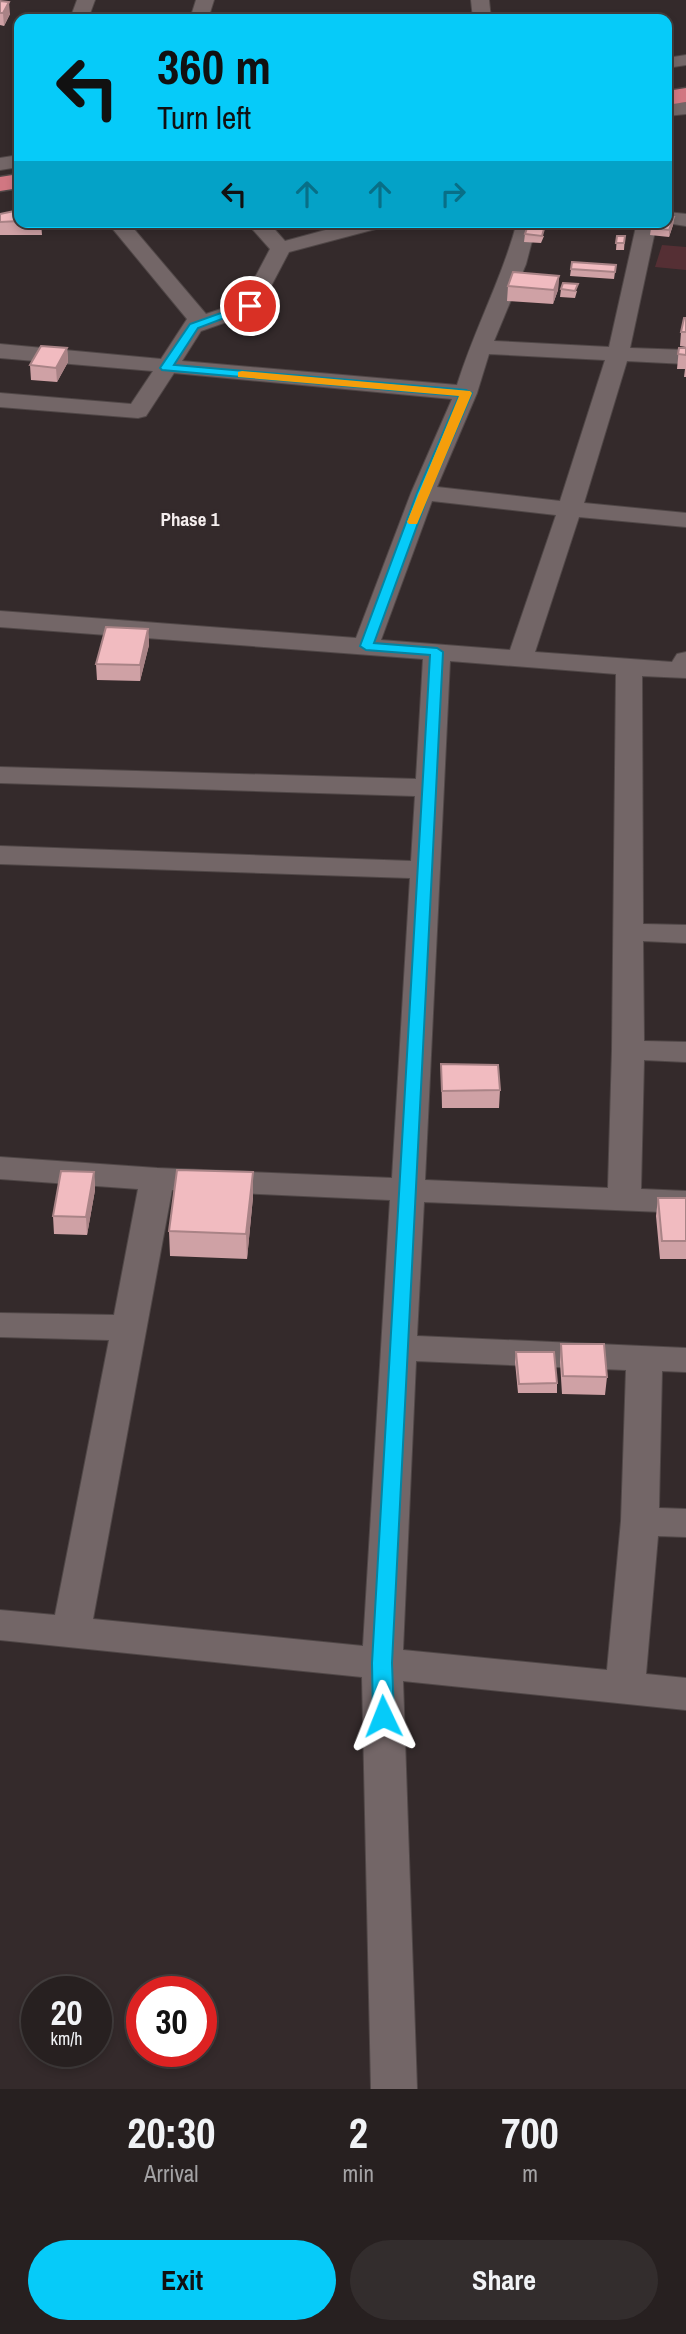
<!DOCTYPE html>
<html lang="en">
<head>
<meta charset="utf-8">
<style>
  :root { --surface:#272020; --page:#332d2d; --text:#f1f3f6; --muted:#a4a3a5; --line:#433e3e; --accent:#06cbf9 }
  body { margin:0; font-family:"Archivo Narrow",sans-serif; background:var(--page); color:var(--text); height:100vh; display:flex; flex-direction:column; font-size:26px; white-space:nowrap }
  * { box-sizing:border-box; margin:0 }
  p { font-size:23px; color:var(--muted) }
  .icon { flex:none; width:38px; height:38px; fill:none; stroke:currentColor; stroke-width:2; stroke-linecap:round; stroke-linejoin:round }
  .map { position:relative; height:2089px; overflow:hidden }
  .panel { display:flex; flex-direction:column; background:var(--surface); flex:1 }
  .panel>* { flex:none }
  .guide { position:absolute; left:14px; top:14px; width:658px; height:214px; border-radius:14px; box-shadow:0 4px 10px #0003,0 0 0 2px var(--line); background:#06cbf9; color:#111; overflow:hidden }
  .speed { position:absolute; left:21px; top:1976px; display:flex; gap:14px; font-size:35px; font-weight:700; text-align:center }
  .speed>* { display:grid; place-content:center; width:91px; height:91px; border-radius:50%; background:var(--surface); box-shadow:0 4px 10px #0003,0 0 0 2px var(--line); line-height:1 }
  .speed small { font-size:18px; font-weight:400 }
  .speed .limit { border:10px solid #d22; background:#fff; color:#111 }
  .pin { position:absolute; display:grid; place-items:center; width:60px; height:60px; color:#fff; margin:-30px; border:4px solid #fff; border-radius:50%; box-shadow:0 2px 7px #0007 }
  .me { position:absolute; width:77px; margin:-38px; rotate:358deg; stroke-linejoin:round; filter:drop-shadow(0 0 5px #0008) }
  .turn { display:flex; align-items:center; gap:24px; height:147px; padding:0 28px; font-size:32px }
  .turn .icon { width:91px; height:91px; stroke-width:2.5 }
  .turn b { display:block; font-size:49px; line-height:60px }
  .lanes { display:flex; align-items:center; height:66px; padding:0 28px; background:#0003; justify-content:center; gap:35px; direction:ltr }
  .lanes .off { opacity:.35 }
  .eta { display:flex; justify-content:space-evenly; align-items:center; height:119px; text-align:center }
  .eta b { font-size:42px; font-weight:700; line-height:49px }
  .primary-button { display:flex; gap:14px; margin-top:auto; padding:14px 28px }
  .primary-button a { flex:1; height:80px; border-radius:42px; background:var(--accent); color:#111; font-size:28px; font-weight:700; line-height:80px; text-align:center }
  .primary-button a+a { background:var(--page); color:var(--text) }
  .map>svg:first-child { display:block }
  .green { fill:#552f34 }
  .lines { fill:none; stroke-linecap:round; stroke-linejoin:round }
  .minor-casing { stroke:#504747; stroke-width:2 }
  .highway-casing { stroke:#504747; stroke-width:3 }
  .minor { fill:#736667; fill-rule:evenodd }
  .highway { fill:#d17782; fill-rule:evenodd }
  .wall { fill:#cfa1a5 }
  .shaded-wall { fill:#a98386 }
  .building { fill:#f1bbc0; stroke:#a98386; stroke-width:2 }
  .route { fill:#06cbf9; stroke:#0484a2; stroke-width:2 }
  .slow { fill:#f59e0b }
  .labels { text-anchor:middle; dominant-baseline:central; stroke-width:7; stroke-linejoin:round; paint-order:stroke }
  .far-neighbourhood-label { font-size:19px; font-weight:bold; fill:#f4eded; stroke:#342a2b }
</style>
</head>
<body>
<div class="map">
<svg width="686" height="2089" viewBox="0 0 686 2089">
  <rect width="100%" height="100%" fill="#342a2b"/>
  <path class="green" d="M 662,245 L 686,247 L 686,270 L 655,267 Z"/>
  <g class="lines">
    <defs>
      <path id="minor" d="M 77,0 L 95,0 L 88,19 L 70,19 Z
        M 196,0 L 214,0 L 208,19 L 190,19 Z
        M 471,0 L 489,0 L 491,19 L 473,19 Z
        M 686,55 L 686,65 L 667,68 L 667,58 Z
        M 686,102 L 686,114 L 667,116 L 667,104 Z
        M 19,155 L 19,167 L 0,170 L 0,158 Z
        M 667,212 L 686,214 L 686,226 L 660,222 L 667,222 Z
        M 107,222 L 128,222 L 206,314 L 242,302 L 270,249 L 246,222 L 268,222 L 285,241 L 355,222 L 390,222 L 387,226 L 289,252 L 258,311 L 201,331 L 182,361 L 457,385 C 474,330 502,279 517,222 L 537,222 L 526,264 L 494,341 L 609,347 L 637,222 L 657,222 L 630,348 L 686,350 L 686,364 L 627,361 L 584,503 L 686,513 L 686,527 L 579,517 L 535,652 L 672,662 L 677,654 L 686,652 L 686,678 L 642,676 L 643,924 L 686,925 L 686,943 L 643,941 L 644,1041 L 686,1042 L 686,1062 L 644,1060 L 641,1189 L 686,1191 L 686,1213 L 424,1202 L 417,1336 L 686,1348 L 686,1372 L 662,1371 L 659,1508 L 686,1509 L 686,1537 L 658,1536 L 646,1674 L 686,1678 L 686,1710 L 403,1681 L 417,2089 L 371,2089 L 362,1677 L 0,1640 L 0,1610 L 55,1615 L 109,1340 L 0,1337 L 0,1313 L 114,1315 L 138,1189 L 0,1179 L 0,1157 L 157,1168 L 392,1178 L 410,878 L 0,864 L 0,846 L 411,861 L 415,796 L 0,783 L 0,767 L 416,779 L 423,659 L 0,627 L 0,611 L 356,638 L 411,493 L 452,399 L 174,373 L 146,416 L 138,418 L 0,407 L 0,393 L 131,404 L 153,371 L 0,358 L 0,344 L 161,359 L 187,319 ZM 489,354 L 605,360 L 560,501 L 437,487 L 477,393 ZM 432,501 L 556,515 L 510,650 L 381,640 ZM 450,661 L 616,674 L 612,1050 L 608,1188 L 425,1180 ZM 172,1190 L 390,1200 L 363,1646 L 93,1619 ZM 416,1361 L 626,1370 L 621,1521 L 607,1670 L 403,1650 Z"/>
      <path id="highway" d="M 686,88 L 686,102 L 667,105 L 667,91 Z
        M 19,174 L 19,188 L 0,191 L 0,177 Z"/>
    </defs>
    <use href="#minor" class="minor-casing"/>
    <use href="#highway" class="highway-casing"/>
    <use href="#minor" class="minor"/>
    <use href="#highway" class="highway"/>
  </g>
  <path class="wall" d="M 0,1 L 10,14 L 4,26 L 0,25 Z
    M 667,148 L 668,178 L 673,186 L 672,205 L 667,205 Z
    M 19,210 L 19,222 L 41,222 L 42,235 L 0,235 L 0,214 Z
    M 674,217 L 673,225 L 669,237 L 650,235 L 651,228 Z
    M 535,222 L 568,222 L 566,230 L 534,227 Z
    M 590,222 L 607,222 L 605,227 L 590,225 Z
    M 614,222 L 628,222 L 626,229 L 613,228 Z
    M 525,234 L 544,236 L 541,243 L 524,242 Z
    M 617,236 L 625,236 L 624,250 L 616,250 Z
    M 616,265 L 614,279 L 570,276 L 571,269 Z
    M 559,276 L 558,290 L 553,304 L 507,301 L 508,286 Z
    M 561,289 L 577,291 L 575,298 L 560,297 Z
    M 686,318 L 686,347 L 680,346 L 681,332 Z
    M 67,348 L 68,362 L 57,382 L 31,380 L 30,365 Z
    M 679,348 L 686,348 L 686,377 L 684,377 L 685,369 L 677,369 Z
    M 148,629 L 149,645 L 140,681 L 97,680 L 96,664 Z
    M 441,1064 L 500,1090 L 499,1108 L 442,1108 Z
    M 94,1172 L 95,1190 L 87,1235 L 54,1234 L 53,1216 Z
    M 253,1197 L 247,1259 L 170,1256 L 169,1231 Z
    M 658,1198 L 686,1198 L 686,1259 L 660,1259 L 656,1216 Z
    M 561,1344 L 607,1377 L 605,1395 L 562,1394 L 560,1362 Z
    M 516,1352 L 557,1383 L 557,1393 L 518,1393 L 515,1362 Z"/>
  <path class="shaded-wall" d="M 9,2 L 10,14 L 4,26 L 3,13 Z
    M 674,217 L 673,225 L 669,237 L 669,230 Z
    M 559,276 L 558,290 L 553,304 L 554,290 Z
    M 67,348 L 68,362 L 57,382 L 56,368 Z
    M 148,629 L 149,645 L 140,681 L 140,665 Z
    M 94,1172 L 95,1190 L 87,1235 L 86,1217 Z
    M 253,1172 L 253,1197 L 247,1259 L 246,1234 Z"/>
  <path class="building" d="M 0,1 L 9,2 L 3,13 L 0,13 Z
    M 667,148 L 668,148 L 668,178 L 673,178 L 673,186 L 667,186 Z
    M 19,210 L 19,221 L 0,222 L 0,214 Z
    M 667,217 L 674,217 L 669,230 L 651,228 L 653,222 L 667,222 Z
    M 527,228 L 544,229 L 542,236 L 525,234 Z
    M 617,236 L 625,236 L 624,243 L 616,243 Z
    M 572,262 L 616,265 L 615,272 L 571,269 Z
    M 513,272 L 559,276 L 554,290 L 508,286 Z
    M 563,283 L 578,284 L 575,291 L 561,289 Z
    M 684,318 L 686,318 L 686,332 L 681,332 Z
    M 41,346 L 67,348 L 56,368 L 30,365 Z
    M 679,348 L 686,348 L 686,355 L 678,354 Z
    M 106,627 L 148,629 L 140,665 L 96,664 Z
    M 441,1064 L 498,1065 L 500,1090 L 442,1091 Z
    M 177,1170 L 253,1172 L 246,1234 L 169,1231 Z
    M 61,1171 L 94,1172 L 86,1217 L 53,1216 Z
    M 658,1198 L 686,1198 L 686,1241 L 662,1241 Z
    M 561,1344 L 604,1344 L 607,1377 L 563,1376 Z
    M 516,1352 L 554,1352 L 557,1383 L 519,1384 Z"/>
  <path class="route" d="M 246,304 L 256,306 L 198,328 L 174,365 L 466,390 L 472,393 L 429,493 L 374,643 L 437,648 L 443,652 L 392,1663 L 394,1716 L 390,1722 L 383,1724 L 376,1722 L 373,1716 L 372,1663 L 430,655 L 366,650 L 360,646 L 417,493 L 459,396 L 162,370 L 160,368 L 190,324 Z"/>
  <path class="slow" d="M 242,371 L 470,391 L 472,393 L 417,524 L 409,524 L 407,522 L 459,396 L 238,377 L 238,372 Z"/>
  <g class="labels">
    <g class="far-neighbourhood-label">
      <text x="190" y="519">Phase 1</text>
    </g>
  </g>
</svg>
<div class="speed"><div>20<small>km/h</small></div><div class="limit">30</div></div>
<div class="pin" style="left:250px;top:306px;background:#d93025"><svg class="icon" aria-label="arrive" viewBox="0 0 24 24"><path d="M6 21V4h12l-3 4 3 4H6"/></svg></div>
<svg class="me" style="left:383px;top:1716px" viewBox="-20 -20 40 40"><path d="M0-17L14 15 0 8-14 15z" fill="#06cbf9" stroke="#fff" stroke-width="4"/></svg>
<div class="guide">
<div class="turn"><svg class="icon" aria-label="left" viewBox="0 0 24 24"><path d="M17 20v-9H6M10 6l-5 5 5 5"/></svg><div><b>360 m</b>Turn left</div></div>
<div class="lanes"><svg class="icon" aria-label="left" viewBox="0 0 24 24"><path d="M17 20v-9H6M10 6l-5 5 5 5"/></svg><svg class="icon off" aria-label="ahead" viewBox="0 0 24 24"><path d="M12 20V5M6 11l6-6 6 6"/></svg><svg class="icon off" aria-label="ahead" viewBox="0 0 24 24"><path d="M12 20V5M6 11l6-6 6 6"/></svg><svg class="icon off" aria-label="right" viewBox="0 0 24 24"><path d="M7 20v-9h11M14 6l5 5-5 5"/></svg></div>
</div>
</div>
<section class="panel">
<div class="eta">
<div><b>20:30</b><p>Arrival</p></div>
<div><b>2</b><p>min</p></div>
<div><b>700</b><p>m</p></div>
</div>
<div class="primary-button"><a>Exit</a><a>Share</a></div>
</section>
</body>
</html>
